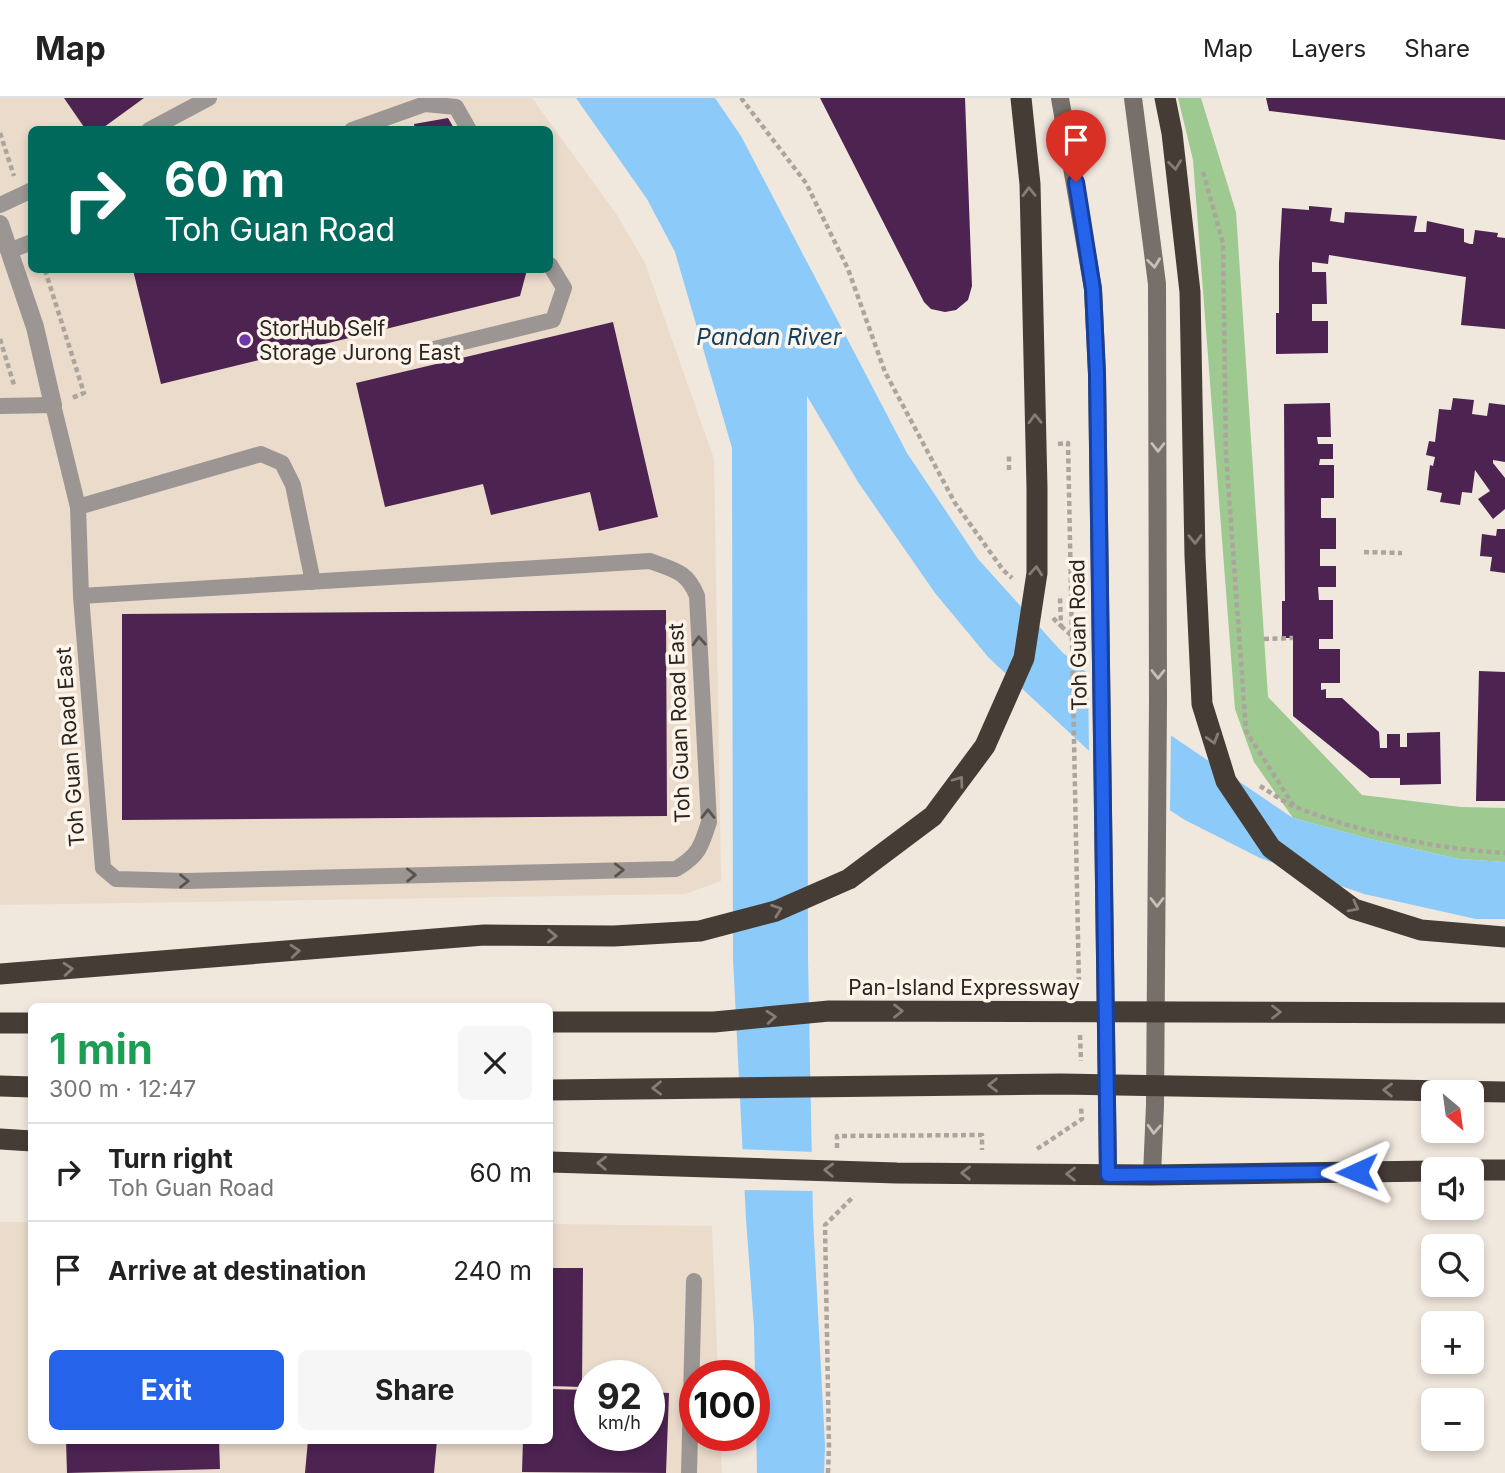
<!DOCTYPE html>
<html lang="en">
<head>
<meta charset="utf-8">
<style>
  :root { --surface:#fff; --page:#f6f6f6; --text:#222; --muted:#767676; --line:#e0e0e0; --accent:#2563eb }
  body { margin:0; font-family:Inter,sans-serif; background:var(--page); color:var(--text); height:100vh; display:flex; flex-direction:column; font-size:26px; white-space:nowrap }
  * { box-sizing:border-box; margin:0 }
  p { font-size:23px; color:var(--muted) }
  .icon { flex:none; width:38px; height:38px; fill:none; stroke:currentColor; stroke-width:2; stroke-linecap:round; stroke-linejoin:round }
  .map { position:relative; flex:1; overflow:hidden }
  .drawer { position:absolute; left:28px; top:905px; width:525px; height:441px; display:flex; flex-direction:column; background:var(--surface); border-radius:10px; box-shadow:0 4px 10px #0003 }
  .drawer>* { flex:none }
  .top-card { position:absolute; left:28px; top:28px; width:525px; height:147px; border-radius:10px; box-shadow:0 4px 10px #0003; background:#00695c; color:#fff; overflow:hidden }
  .needle { width:46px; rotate:151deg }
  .tools { position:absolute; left:1421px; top:982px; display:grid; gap:14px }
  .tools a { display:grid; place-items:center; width:63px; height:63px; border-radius:10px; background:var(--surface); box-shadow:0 4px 10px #0003; font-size:35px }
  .speed { position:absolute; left:574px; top:1262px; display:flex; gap:14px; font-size:35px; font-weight:700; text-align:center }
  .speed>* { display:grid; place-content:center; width:91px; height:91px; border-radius:50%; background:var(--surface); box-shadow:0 4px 10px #0003; line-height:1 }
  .speed small { font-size:18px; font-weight:400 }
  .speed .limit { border:10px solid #d22; background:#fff; color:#111 }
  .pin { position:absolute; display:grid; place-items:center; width:60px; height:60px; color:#fff; margin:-72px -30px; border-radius:50% 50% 50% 0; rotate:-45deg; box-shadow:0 0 7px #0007 }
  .pin .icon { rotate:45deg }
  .me { position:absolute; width:77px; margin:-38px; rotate:269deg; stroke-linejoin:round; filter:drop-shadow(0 0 5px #0008) }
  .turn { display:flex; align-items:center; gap:24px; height:147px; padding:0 21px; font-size:32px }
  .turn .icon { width:91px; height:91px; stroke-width:2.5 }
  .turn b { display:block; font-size:49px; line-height:60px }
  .round { display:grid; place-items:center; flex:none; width:74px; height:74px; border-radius:10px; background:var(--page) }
  .headline { display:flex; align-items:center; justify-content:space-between; height:119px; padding:0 21px }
  h1 { font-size:42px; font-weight:700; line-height:52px; color:#1e9e55 }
  .primary-button { display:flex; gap:14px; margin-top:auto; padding:14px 21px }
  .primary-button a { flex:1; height:80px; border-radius:10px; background:var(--accent); color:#fff; font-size:28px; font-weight:700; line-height:80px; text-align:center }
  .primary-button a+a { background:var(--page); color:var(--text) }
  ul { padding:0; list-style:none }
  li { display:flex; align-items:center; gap:21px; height:98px; padding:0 21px; border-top:2px solid var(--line) }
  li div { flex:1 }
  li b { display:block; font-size:26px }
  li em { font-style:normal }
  header { display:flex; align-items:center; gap:42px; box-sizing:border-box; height:98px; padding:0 35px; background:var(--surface); border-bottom:2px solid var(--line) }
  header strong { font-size:33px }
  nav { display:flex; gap:38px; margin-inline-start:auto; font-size:24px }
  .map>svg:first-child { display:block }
  .built { fill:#eadbcb; fill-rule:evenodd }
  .green { fill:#9ec990 }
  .water { fill:#8bcaf9 }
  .pier { fill:#f0e7dd }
  .building { fill:#4d2352 }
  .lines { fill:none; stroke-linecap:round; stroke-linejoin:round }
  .path { stroke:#aca59d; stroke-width:4.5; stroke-dasharray:5 3.5; stroke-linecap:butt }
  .service { stroke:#9b9693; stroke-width:16 }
  .minor { stroke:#9b9693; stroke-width:18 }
  .secondary { stroke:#766f6a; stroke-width:18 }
  .motorway { stroke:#463c36; stroke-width:21 }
  .oneway { stroke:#867c75 }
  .oneway2 { stroke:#c8bfb7 }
  .oneway3 { stroke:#57534f }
  .route-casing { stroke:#184099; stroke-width:18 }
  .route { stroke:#2563eb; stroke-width:12 }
  .poi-dot { fill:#7036ac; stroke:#fef4ea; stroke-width:2.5 }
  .labels { text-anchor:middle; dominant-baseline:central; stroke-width:7; stroke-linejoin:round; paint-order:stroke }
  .poi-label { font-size:21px; fill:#292622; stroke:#fef4ea; text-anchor:start }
  .street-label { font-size:21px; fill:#292622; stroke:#fef4ea }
  .water-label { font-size:23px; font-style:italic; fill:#114261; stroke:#fef4ea }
</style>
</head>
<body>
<header>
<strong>Map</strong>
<nav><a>Map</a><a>Layers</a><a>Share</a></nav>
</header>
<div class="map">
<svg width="1505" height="1375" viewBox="0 0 1505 1375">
  <rect width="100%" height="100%" fill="#f0e7dd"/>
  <path class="built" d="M 0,0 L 532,0 L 617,117 L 645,165 L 714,361 L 721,783 L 685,796 L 0,807 ZM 32,32 L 550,32 L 550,172 L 32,172 Z
    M 0,1124 L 31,1124 L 32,1342 L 550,1342 L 550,1126 L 712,1128 L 718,1277 L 695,1278 L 695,1337 L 720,1337 L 722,1375 L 0,1375 ZM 590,1278 L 649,1278 L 649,1337 L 590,1337 Z"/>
  <path class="green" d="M 1178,0 L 1201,0 L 1236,114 L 1268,599 L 1362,697 L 1461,709 L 1505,710 L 1505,764 L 1459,761 L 1370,741 L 1293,720 L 1254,664 L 1235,611 L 1193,62 Z"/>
  <path class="water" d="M 576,0 L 715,0 L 741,38 L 907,355 L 978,461 L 1062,554 L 1120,603 L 1293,720 L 1370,741 L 1459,761 L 1505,764 L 1505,821 L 1476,821 L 1364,796 L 1260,760 L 1185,722 L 1115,677 L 989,560 L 935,495 L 858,384 L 807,298 L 808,860 L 813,1120 L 825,1348 L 824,1375 L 757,1375 L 754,1229 L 746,1121 L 733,860 L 732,350 L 675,154 L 647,101 Z"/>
  <path class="pier" d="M 1088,571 L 1122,601 L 1171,632 L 1170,716 L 1113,680 L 1089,658 Z
    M 739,1051 L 815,1054 L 816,1093 L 741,1092 Z"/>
  <path class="building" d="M 64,0 L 144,0 L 100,32 L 86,32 Z
    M 820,0 L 965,0 L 972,188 L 968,202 L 956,212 L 945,214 L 931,211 L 924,204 Z
    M 1266,0 L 1505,0 L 1505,42 L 1269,13 Z
    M 448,20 L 455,32 L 415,32 L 414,26 Z
    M 1309,108 L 1332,110 L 1330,123 L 1344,125 L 1345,114 L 1417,118 L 1414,134 L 1426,134 L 1427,123 L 1464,131 L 1464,144 L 1470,146 L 1473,146 L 1475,132 L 1498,135 L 1497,139 L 1505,140 L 1505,231 L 1461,227 L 1466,179 L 1329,157 L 1328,166 L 1312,164 L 1312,174 L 1326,174 L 1327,206 L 1312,206 L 1312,223 L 1328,223 L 1328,255 L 1276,256 L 1276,215 L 1279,215 L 1279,165 L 1282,110 L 1309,112 Z
    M 133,172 L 527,172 L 520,198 L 161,286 Z
    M 613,224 L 658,419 L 599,433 L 590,394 L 491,417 L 483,386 L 385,409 L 356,285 Z
    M 1453,300 L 1474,302 L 1472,316 L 1487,318 L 1489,305 L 1505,307 L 1505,364 L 1493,362 L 1493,365 L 1505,380 L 1505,411 L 1493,421 L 1478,401 L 1490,393 L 1475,372 L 1472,395 L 1462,394 L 1460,407 L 1440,404 L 1442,395 L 1427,392 L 1430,367 L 1433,368 L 1435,359 L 1426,357 L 1429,343 L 1435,344 L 1439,311 L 1451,312 Z
    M 1330,305 L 1331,339 L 1317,339 L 1318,346 L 1333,346 L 1333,361 L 1320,361 L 1319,367 L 1334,367 L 1334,400 L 1321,400 L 1321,420 L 1336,420 L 1336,451 L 1320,451 L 1320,468 L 1336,468 L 1336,489 L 1318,489 L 1319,502 L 1333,502 L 1333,541 L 1319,541 L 1319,551 L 1340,551 L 1340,585 L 1321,585 L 1321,592 L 1326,591 L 1326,600 L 1342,600 L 1379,634 L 1380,650 L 1387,650 L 1387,636 L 1400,636 L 1400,649 L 1407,649 L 1407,635 L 1440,634 L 1441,686 L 1400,687 L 1400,680 L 1370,680 L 1293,618 L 1293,540 L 1282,540 L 1282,503 L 1285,503 L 1284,306 Z
    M 1497,431 L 1505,431 L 1505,475 L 1490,473 L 1492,459 L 1480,458 L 1482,436 L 1496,438 Z
    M 666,512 L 667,718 L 122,722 L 122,516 Z
    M 1479,573 L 1505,574 L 1505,703 L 1476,703 Z
    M 550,1170 L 583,1170 L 582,1289 L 550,1288 Z
    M 550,1291 L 590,1292 L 590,1337 L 649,1337 L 649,1294 L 669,1295 L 666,1375 L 522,1374 L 523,1342 L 550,1342 Z
    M 66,1342 L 219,1342 L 220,1371 L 67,1375 Z
    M 308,1342 L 437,1342 L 434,1375 L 305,1375 Z"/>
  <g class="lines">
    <path class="path" d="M 741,0 L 806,85 L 848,171 L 885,274 L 955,405 L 1003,472 L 1012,480
      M 0,35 L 14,78
      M 1203,74 L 1223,145 L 1226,356 L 1246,633 L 1295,710
      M 45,172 L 84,295 L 72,300
      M 0,241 L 14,287
      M 1058,346 L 1068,345 L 1079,889
      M 1009,372 L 1009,357
      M 1364,454 L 1402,455
      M 1053,520 L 1061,528 L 1060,499
      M 1061,528 L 1073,539
      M 1264,541 L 1293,540
      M 1260,688 C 1272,695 1284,705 1298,710 C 1363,735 1436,751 1505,755
      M 1080,937 L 1081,963
      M 837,1050 L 837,1038 L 982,1037 L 982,1052
      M 1037,1051 L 1082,1021 L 1081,1010
      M 828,1375 L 829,1348 L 825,1127 L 854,1098"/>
    <path class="service" d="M 149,32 L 209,0
      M 352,32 L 425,6 L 456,9 L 469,32
      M 0,107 L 32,92
      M 9,153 L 32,144
      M 430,252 L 553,222 L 564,190 L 550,167
      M 0,308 L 53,307 L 78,409 L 81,498 L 103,770 L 116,781 L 187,783 L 676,771 C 699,757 701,749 709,724 L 697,498 C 687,473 674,472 650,463 L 81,498
      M 78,409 L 261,356 L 282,365 L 293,387 L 313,484
      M 689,1375 L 694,1183"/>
    <path class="minor" d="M 0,126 L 35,229 L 53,307"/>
    <path class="secondary" d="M 1060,0 L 1093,191 L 1097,276 L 1108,1077
      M 1133,0 L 1157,186 L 1158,602 L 1155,1007 L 1152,1077"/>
    <path class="motorway" d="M 1165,0 L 1172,35 L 1190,194 L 1195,458 L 1202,606 L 1226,683 L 1271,750 L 1354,811 L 1421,832 L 1505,839
      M 0,876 L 484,837 L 614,838 L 700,833 L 776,813 L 849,781 L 933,718 L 985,648 L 1024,560 L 1037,475 L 1037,390 L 1030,86 L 1021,0
      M 550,924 L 714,924 L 829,913 L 1505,915
      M 0,925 L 32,925
      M 0,988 L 32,989
      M 550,992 L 1061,986 L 1505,994
      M 0,1041 L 32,1043
      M 550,1064 L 897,1075 L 1152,1077 L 1433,1073
      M 1472,1072 L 1505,1072"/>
  </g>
  <defs><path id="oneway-chevron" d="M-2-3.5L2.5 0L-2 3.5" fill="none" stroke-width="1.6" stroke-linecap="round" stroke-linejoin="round" transform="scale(1.75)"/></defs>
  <g class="oneway">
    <use href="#oneway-chevron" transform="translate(1175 67) rotate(83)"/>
    <use href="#oneway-chevron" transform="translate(1029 94) rotate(-91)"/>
    <use href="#oneway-chevron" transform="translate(1035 321) rotate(-92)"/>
    <use href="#oneway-chevron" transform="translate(1195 441) rotate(89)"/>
    <use href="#oneway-chevron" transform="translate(1036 473) rotate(-86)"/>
    <use href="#oneway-chevron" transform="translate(1213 641) rotate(73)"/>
    <use href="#oneway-chevron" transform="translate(959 683) rotate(-54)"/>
    <use href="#oneway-chevron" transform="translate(1354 809) rotate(28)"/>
    <use href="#oneway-chevron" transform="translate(777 812) rotate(-20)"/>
    <use href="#oneway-chevron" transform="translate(552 838) rotate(1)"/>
    <use href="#oneway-chevron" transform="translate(295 853) rotate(-5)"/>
    <use href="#oneway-chevron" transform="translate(68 871) rotate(-5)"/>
    <use href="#oneway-chevron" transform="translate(898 913)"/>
    <use href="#oneway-chevron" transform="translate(1276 914)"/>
    <use href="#oneway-chevron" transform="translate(771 919) rotate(-5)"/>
    <use href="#oneway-chevron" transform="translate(993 987) rotate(179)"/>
    <use href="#oneway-chevron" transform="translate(657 990) rotate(179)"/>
    <use href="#oneway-chevron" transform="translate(1388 992) rotate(-179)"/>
    <use href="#oneway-chevron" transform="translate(602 1065) rotate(-178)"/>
    <use href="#oneway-chevron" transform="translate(829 1072) rotate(-178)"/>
    <use href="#oneway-chevron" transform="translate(966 1075) rotate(-179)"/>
    <use href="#oneway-chevron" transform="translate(1071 1076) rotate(-179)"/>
  </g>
  <g class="oneway2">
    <use href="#oneway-chevron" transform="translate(1154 165) rotate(83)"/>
    <use href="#oneway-chevron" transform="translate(1158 349) rotate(90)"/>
    <use href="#oneway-chevron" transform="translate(1158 576) rotate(90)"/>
    <use href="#oneway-chevron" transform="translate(1157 804) rotate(90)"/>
    <use href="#oneway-chevron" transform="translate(1154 1031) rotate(93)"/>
  </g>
  <g class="oneway3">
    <use href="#oneway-chevron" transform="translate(699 543) rotate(-93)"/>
    <use href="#oneway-chevron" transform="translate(708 716) rotate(-90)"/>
    <use href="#oneway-chevron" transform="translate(619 772) rotate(-1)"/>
    <use href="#oneway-chevron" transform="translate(411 777) rotate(-1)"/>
    <use href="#oneway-chevron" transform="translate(184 783)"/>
  </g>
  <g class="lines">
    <defs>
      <path id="route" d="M 1076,84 L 1093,191 L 1097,276 L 1108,1077 L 1357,1074"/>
    </defs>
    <use href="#route" class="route-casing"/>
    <use href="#route" class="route"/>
  </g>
  <circle class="poi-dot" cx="245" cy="242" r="7"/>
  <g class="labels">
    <g class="poi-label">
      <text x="259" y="230">StorHub Self<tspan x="259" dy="24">Storage Jurong East</tspan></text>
    </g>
    <g class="street-label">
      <text transform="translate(1078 537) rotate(-91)">Toh Guan Road</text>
      <text transform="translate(679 625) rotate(-92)">Toh Guan Road East</text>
      <text transform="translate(70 649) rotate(-94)">Toh Guan Road East</text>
      <text x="964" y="889">Pan-Island Expressway</text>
    </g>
    <g class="water-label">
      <text x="769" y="239">Pandan River</text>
    </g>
  </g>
</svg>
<div class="tools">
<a><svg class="needle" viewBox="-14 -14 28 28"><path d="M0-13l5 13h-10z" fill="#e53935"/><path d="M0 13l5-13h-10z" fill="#767676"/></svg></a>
<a><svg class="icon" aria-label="sound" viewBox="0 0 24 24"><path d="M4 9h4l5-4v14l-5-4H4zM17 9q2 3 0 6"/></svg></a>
<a><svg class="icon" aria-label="search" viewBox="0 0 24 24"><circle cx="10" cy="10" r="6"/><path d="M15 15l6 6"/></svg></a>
<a>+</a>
<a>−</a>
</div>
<div class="speed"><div>92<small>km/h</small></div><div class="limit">100</div></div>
<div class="pin" style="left:1076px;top:84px;background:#d93025"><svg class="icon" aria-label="arrive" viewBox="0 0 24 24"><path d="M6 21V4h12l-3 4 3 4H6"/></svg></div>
<svg class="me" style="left:1357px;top:1074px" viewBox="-20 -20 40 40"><path d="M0-17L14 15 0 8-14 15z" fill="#2563eb" stroke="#fff" stroke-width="4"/></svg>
<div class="top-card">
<div class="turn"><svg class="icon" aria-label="right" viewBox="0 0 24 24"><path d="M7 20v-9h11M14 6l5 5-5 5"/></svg><div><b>60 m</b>Toh Guan Road</div></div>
</div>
<section class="drawer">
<div class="headline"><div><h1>1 min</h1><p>300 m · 12:47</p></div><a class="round"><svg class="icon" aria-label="close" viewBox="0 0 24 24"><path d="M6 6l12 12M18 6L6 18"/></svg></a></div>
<ul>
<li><svg class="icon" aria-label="right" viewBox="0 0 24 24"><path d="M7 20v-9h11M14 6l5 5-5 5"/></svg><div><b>Turn right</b><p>Toh Guan Road</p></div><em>60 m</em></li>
<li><svg class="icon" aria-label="arrive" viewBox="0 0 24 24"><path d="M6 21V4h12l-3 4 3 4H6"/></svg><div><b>Arrive at destination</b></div><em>240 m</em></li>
</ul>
<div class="primary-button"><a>Exit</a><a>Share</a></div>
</section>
</div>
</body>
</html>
